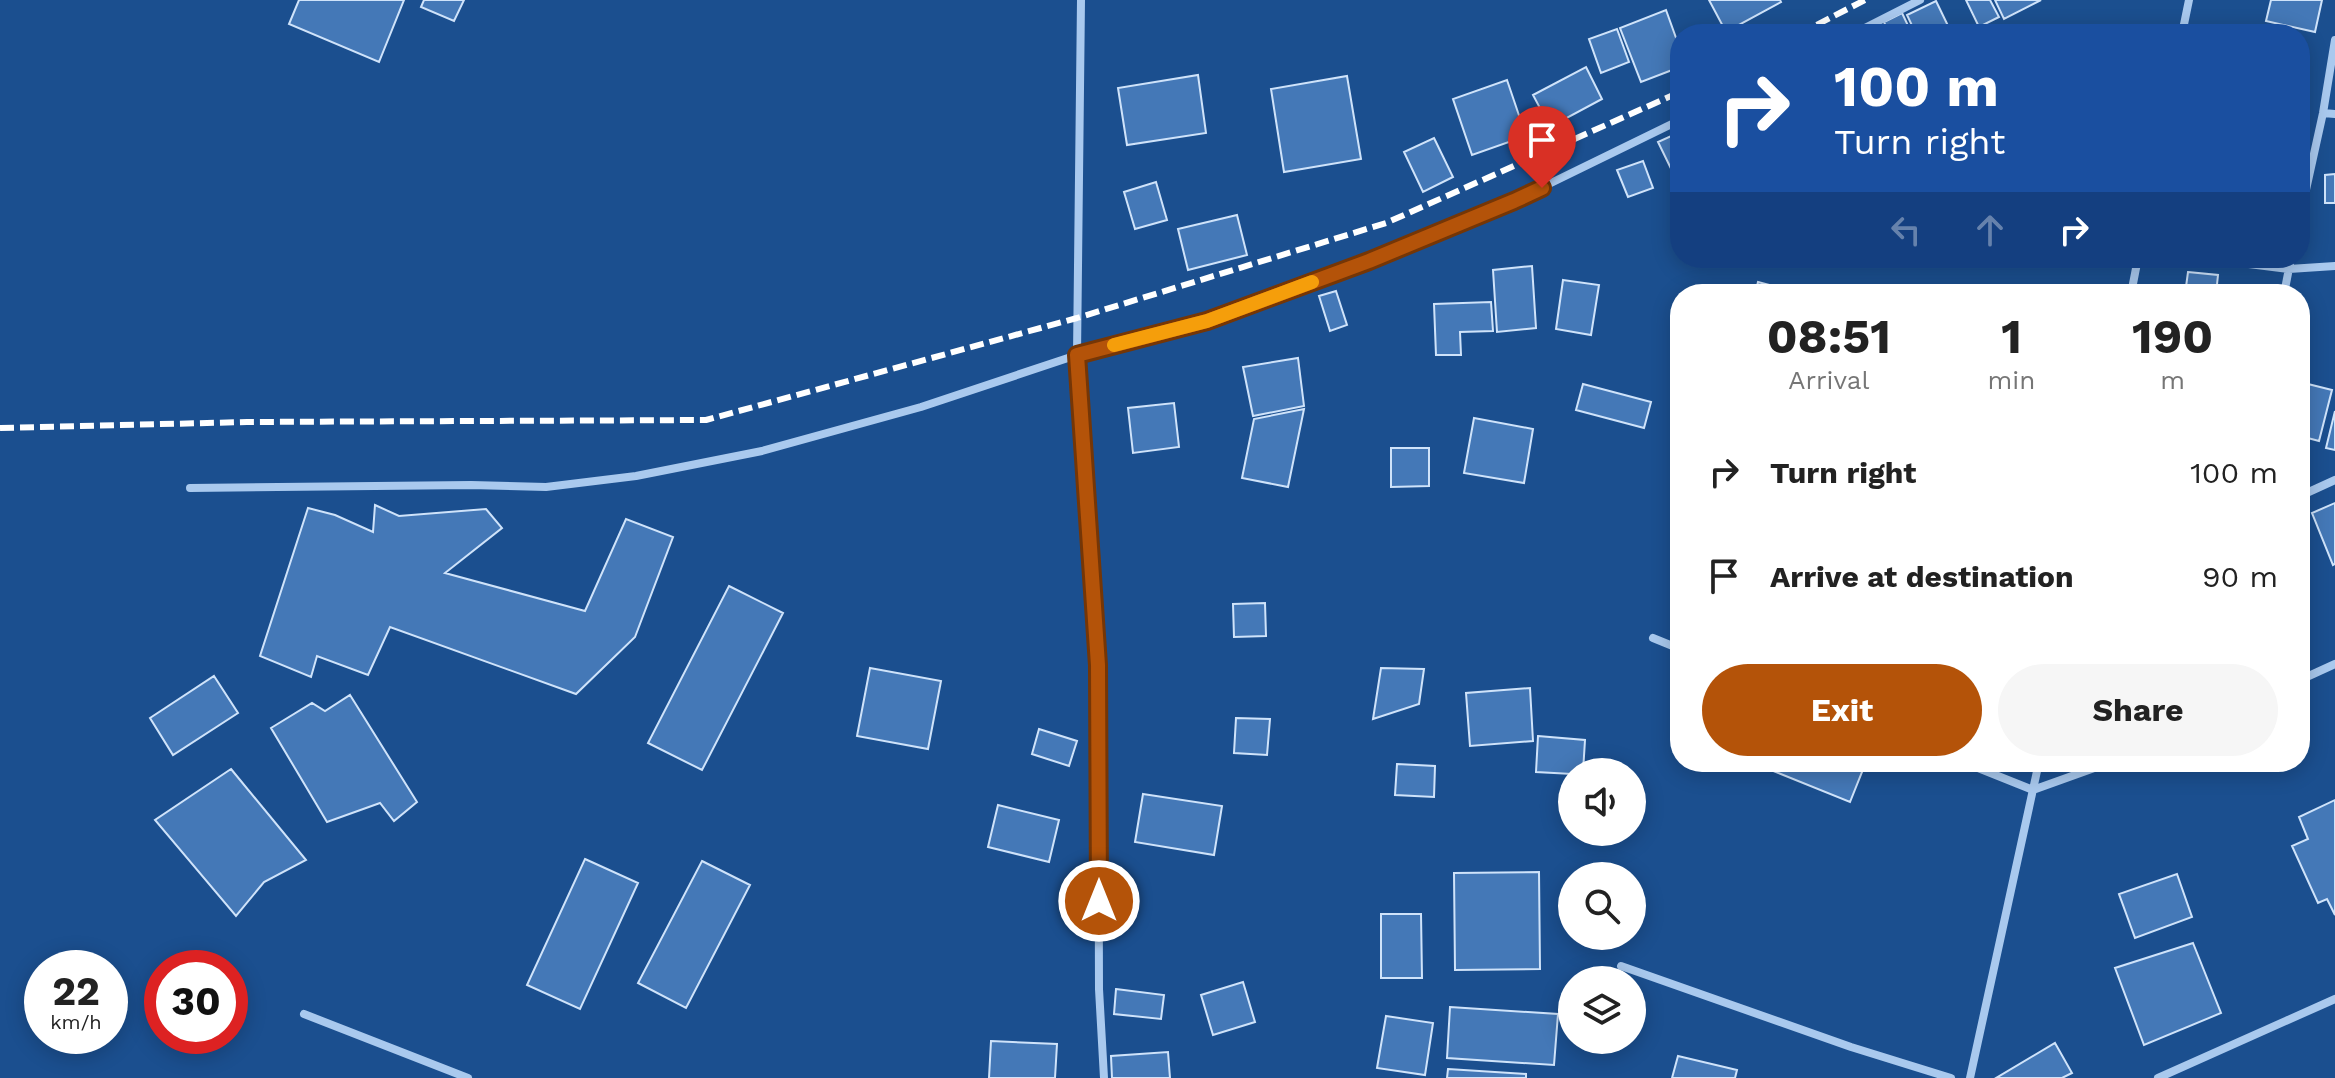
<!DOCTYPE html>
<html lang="en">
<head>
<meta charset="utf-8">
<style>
  :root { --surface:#fff; --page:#f6f6f6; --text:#222; --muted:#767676; --accent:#b45309 }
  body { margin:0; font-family:"Work Sans",sans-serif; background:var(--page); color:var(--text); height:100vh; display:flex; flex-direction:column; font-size:30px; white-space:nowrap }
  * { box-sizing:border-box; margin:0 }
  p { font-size:26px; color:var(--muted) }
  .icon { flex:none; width:44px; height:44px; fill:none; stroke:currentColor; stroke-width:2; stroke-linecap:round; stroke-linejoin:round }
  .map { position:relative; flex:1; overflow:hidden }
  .drawer { position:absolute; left:1670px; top:284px; width:640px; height:488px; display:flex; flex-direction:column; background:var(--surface); border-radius:32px; box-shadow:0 4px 20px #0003 }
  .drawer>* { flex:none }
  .top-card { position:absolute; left:1670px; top:24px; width:640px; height:244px; border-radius:32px; box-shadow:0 4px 20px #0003; background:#1a4fa0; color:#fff; overflow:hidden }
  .controls { position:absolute; left:1558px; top:758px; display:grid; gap:16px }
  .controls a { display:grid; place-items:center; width:88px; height:88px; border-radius:50%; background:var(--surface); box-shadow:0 4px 20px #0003; font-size:40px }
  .speed { position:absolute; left:24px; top:950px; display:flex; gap:16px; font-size:40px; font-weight:700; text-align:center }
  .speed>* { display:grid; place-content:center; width:104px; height:104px; border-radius:50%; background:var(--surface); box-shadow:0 4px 20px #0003; line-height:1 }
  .speed small { font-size:20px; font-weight:400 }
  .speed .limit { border:12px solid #d22; background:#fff; color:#111 }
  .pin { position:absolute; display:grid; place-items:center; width:68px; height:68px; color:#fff; margin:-82px -34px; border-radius:50% 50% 50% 0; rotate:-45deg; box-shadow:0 0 8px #0007 }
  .pin .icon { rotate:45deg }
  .me { position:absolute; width:88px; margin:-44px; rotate:0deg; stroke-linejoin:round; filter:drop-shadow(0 0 6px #0008) }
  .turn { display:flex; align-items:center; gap:28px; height:168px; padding:0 32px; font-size:36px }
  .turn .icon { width:104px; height:104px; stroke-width:2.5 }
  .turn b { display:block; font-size:56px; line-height:68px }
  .lanes { display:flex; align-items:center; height:76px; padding:0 32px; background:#0003; justify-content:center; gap:40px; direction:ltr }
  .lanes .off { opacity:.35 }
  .eta { display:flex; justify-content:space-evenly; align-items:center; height:136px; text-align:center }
  .eta b { font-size:48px; font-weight:700; line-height:56px }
  .button { display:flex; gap:16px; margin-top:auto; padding:16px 32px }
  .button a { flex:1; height:92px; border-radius:48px; background:var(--accent); color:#fff; font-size:32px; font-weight:700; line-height:92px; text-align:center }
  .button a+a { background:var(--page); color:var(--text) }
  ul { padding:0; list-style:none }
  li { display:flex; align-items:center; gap:24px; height:104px; padding:0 32px }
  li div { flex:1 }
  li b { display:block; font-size:30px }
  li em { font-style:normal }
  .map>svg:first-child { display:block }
  .building { fill:#4478b7; stroke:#cfe3fa; stroke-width:2 }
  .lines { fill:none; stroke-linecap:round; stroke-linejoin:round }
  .street { stroke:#a9c9ee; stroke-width:8 }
  .rail { stroke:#fff; stroke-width:6; stroke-dasharray:14 6; stroke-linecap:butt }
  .route-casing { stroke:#753606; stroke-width:20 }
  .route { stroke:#b45309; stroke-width:14 }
  .slow { stroke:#f59e0b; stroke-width:14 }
</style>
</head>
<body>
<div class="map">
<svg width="2335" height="1078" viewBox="0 0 2335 1078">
  <rect width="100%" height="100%" fill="#1b4f8f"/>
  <path class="building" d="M 299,0 L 404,0 L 379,62 L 289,24 Z
    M 424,0 L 464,0 L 454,21 L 421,7 Z
    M 1709,0 L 1780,0 L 1781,2 L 1726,32 Z
    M 1966,0 L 1990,0 L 1999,17 L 1979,27 Z
    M 1995,0 L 2041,0 L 2004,19 Z
    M 2271,0 L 2322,0 L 2315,32 L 2266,21 Z
    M 1936,1 L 1952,34 L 1916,34 L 1907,15 Z
    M 1666,10 L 1680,49 L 1680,67 L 1641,82 L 1620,28 Z
    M 1902,13 L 1912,34 L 1889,34 L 1884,22 Z
    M 1617,29 L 1629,62 L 1601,73 L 1589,39 Z
    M 1586,67 L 1602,99 L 1550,127 L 1533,95 Z
    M 1198,75 L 1206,133 L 1127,145 L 1118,88 Z
    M 1347,76 L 1361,159 L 1284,172 L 1271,89 Z
    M 1507,80 L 1526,136 L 1472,155 L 1453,99 Z
    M 1680,132 L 1680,184 L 1679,185 L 1658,142 Z
    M 1434,138 L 1453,177 L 1423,192 L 1404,152 Z
    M 1643,161 L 1653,188 L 1628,197 L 1617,170 Z
    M 2335,174 L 2335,203 L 2325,203 L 2325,175 Z
    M 1156,182 L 1167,220 L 1135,229 L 1124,192 Z
    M 1237,215 L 1247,255 L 1188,270 L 1178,229 Z
    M 1532,266 L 1536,328 L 1497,332 L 1493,270 Z
    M 2188,272 L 2218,275 L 2216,294 L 2185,294 Z
    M 1563,280 L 1599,285 L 1591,335 L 1556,329 Z
    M 1758,282 L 1804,294 L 1755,294 Z
    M 1336,291 L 1347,325 L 1330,331 L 1319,296 Z
    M 1491,302 L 1493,331 L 1460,332 L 1461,355 L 1436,355 L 1434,304 Z
    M 1298,358 L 1304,406 L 1253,416 L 1243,367 Z
    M 2300,382 L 2332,390 L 2319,441 L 2300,436 Z
    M 1583,384 L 1651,402 L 1644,428 L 1576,410 Z
    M 1174,403 L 1179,447 L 1133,453 L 1128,408 Z
    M 1304,409 L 1288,487 L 1242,478 L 1254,419 Z
    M 2335,411 L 2335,450 L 2326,448 Z
    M 1474,418 L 1533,429 L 1524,483 L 1464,473 Z
    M 1391,448 L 1429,448 L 1429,486 L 1391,487 Z
    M 2335,503 L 2335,564 L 2333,565 L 2312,513 Z
    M 375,505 L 399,516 L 486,509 L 502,528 L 445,573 L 585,611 L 626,519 L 673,537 L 635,637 L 576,694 L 390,627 L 368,675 L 317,656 L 311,677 L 260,656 L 308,508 L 335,515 L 373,532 Z
    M 729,586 L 783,613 L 702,770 L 648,743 Z
    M 1265,603 L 1266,636 L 1234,637 L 1233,604 Z
    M 870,668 L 941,681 L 928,749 L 857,736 Z
    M 1381,668 L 1424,669 L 1419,704 L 1373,719 Z
    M 214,676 L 238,713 L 173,755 L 150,718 Z
    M 1530,688 L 1533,741 L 1470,746 L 1466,693 Z
    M 350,695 L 417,802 L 394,821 L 380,803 L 327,822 L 271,728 L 312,703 L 325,711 Z
    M 1236,718 L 1270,719 L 1267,755 L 1234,753 Z
    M 1039,729 L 1077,741 L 1069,766 L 1032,754 Z
    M 1538,736 L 1585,740 L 1583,772 L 1572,772 L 1572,774 L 1536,772 Z
    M 1751,762 L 1866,762 L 1850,802 Z
    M 1397,764 L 1435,766 L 1434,797 L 1395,795 Z
    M 231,769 L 306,860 L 264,882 L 236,916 L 155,820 Z
    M 1143,794 L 1222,806 L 1214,855 L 1135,842 Z
    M 2335,800 L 2335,915 L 2327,899 L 2318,903 L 2292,846 L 2308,839 L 2299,817 Z
    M 998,805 L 1059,820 L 1049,862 L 988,847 Z
    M 585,859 L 638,883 L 580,1009 L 527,985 Z
    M 702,861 L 750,885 L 686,1008 L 638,983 Z
    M 1539,872 L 1540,969 L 1455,970 L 1454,873 Z
    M 2177,874 L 2192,917 L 2135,938 L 2119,894 Z
    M 1381,914 L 1421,914 L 1422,978 L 1381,978 Z
    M 2193,943 L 2221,1013 L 2144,1045 L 2115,968 Z
    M 1243,982 L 1255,1022 L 1213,1035 L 1201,995 Z
    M 1116,989 L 1164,995 L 1161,1019 L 1114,1014 Z
    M 1450,1007 L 1558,1014 L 1554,1065 L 1447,1058 Z
    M 1386,1016 L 1433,1023 L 1425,1075 L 1377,1068 Z
    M 991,1041 L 1057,1044 L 1055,1078 L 989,1078 Z
    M 2055,1043 L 2072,1073 L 2062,1078 L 1996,1078 Z
    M 1168,1052 L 1170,1078 L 1112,1078 L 1111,1056 Z
    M 1678,1056 L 1737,1070 L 1735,1078 L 1672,1078 Z
    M 1448,1069 L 1526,1074 L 1526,1078 L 1447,1078 Z"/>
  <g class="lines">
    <path class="street" d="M 1081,0 L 1077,355 L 1098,665 L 1099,989 L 1104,1078
      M 1853,34 L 1920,0
      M 2182,34 L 2189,0
      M 2323,113 L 2335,114
      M 2300,217 L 2323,113 L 2335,40
      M 2201,258 L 2289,269 L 2335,266
      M 2131,294 L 2138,258
      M 2284,294 L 2291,258
      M 190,488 L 471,485 L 546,487 L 636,476 L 762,451 L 921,407 L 1077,355 L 1207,321 L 1369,261 L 1514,201 L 1680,120
      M 2300,496 L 2335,480
      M 1653,638 L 1680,649
      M 2300,680 L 2335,664
      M 1963,762 L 2033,790 L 2111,762
      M 1621,966 L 1851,1047 L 1951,1078
      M 304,1014 L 468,1078
      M 1970,1078 L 2039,762
      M 2158,1078 L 2335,999"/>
    <path class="rail" d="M 1799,34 L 1865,0
      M 0,428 L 247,422 L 706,420 L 1077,318 L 1386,223 L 1680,92"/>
  </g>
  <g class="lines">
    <defs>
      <path id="route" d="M 1099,901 L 1098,665 L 1077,355 L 1207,321 L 1369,261 L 1514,201 L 1542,188"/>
    </defs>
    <use href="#route" class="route-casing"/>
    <use href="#route" class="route"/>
    <path class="slow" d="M 1114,345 L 1207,321 L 1312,282"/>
  </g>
</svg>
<div class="controls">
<a><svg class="icon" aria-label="sound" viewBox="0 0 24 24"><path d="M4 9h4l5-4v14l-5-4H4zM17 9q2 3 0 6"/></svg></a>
<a><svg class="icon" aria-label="search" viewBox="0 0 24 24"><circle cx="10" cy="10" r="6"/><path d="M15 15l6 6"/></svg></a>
<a><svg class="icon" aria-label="layers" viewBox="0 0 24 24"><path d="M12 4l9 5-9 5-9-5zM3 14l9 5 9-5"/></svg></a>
</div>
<div class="speed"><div>22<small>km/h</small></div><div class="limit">30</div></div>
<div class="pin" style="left:1542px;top:188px;background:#d93025"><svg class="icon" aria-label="arrive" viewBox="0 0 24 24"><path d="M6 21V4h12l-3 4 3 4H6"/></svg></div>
<svg class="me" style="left:1099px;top:901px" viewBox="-20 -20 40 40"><circle r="17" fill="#b45309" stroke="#fff" stroke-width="3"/><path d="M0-11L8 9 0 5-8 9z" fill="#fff"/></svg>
<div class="top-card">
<div class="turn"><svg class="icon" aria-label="right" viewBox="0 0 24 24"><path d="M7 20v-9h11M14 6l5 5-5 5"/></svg><div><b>100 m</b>Turn right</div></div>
<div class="lanes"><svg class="icon off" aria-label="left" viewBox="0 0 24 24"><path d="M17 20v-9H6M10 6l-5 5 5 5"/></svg><svg class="icon off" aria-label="ahead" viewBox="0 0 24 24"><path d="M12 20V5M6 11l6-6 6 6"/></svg><svg class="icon" aria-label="right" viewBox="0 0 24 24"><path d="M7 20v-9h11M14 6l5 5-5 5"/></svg></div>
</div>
<section class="drawer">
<div class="eta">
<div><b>08:51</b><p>Arrival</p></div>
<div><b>1</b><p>min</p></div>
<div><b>190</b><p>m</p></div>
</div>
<ul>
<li><svg class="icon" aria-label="right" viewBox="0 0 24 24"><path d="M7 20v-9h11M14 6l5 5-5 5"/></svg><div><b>Turn right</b></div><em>100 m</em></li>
<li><svg class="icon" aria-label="arrive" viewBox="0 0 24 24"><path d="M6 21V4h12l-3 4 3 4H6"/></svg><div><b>Arrive at destination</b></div><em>90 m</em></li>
</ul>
<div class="button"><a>Exit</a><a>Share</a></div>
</section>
</div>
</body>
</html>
